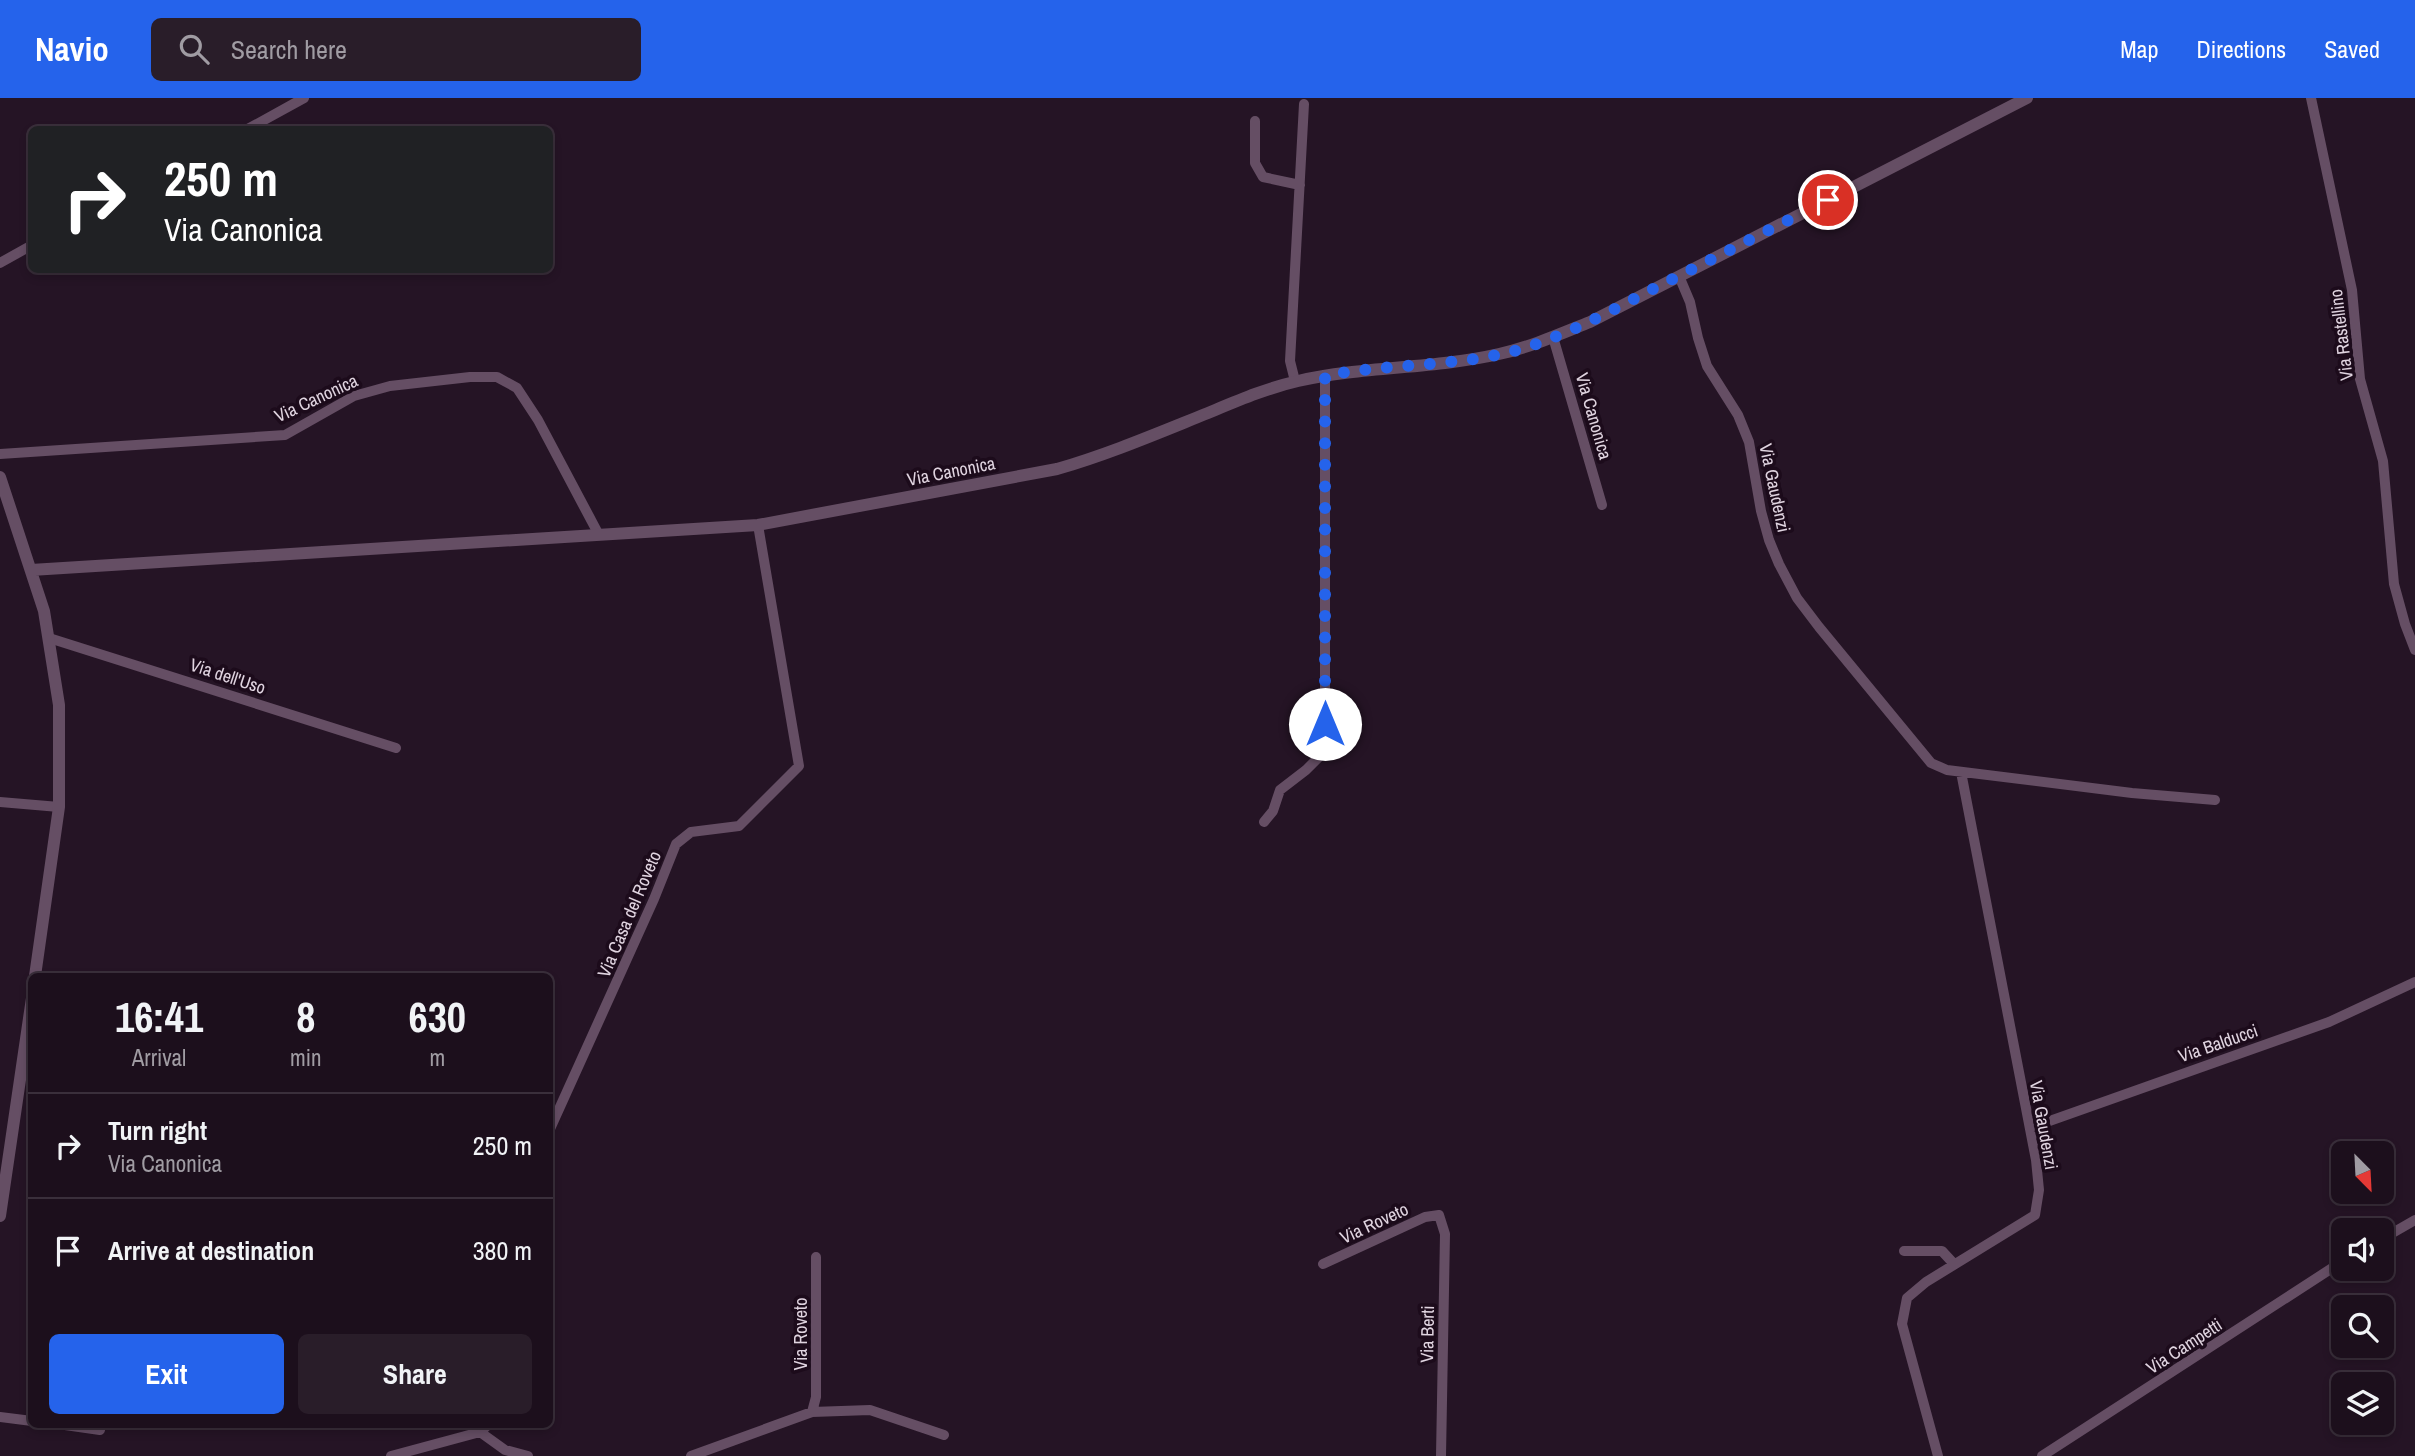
<!DOCTYPE html>
<html lang="en">
<head>
<meta charset="utf-8">
<style>
  :root { --surface:#1c0f1c; --page:#291d29; --text:#f1f3f6; --muted:#a09ca3; --line:#3a2f3b; --accent:#2563eb }
  body { margin:0; font-family:"Archivo Narrow",sans-serif; background:var(--page); color:var(--text); height:100vh; display:flex; flex-direction:column; font-size:26px; white-space:nowrap }
  * { box-sizing:border-box; margin:0 }
  p { font-size:23px; color:var(--muted) }
  .icon { flex:none; width:38px; height:38px; fill:none; stroke:currentColor; stroke-width:2; stroke-linecap:round; stroke-linejoin:round }
  .map { position:relative; flex:1; overflow:hidden }
  .sheet { position:absolute; left:28px; top:875px; width:525px; height:455px; display:flex; flex-direction:column; background:var(--surface); border-radius:10px; box-shadow:0 4px 10px #0003,0 0 0 2px var(--line) }
  .sheet>* { flex:none }
  .hud { position:absolute; left:28px; top:28px; width:525px; height:147px; border-radius:10px; box-shadow:0 4px 10px #0003,0 0 0 2px var(--line); background:#202124; color:#fff; overflow:hidden }
  .needle { width:46px; rotate:156deg }
  .fabs { position:absolute; left:2331px; top:1043px; display:grid; gap:14px }
  .fabs a { display:grid; place-items:center; width:63px; height:63px; border-radius:10px; background:var(--surface); box-shadow:0 4px 10px #0003,0 0 0 2px var(--line); font-size:35px }
  .pin { position:absolute; display:grid; place-items:center; width:60px; height:60px; color:#fff; margin:-30px; border:4px solid #fff; border-radius:50%; box-shadow:0 2px 7px #0007 }
  .me { position:absolute; width:77px; margin:-38px; rotate:0deg; stroke-linejoin:round; filter:drop-shadow(0 0 5px #0008) }
  .turn { display:flex; align-items:center; gap:24px; height:147px; padding:0 21px; font-size:32px }
  .turn .icon { width:91px; height:91px; stroke-width:2.5 }
  .turn b { display:block; font-size:49px; line-height:60px }
  .eta { display:flex; justify-content:space-evenly; align-items:center; height:119px; text-align:center }
  .eta b { font-size:42px; font-weight:700; line-height:49px }
  .cta { display:flex; gap:14px; margin-top:auto; padding:14px 21px }
  .cta a { flex:1; height:80px; border-radius:10px; background:var(--accent); color:#fff; font-size:28px; font-weight:700; line-height:80px; text-align:center }
  .cta a+a { background:var(--page); color:var(--text) }
  ul { padding:0; list-style:none }
  li { display:flex; align-items:center; gap:21px; height:105px; padding:0 21px; border-top:2px solid var(--line) }
  li div { flex:1 }
  li b { display:block; font-size:26px }
  li em { font-style:normal }
  header { display:flex; align-items:center; gap:42px; box-sizing:border-box; height:98px; padding:0 35px; background:var(--accent); color:#fff }
  header strong { font-size:33px }
  nav { display:flex; gap:38px; margin-inline-start:auto; font-size:24px }
  .search { width:490px; height:63px; background:var(--page); display:flex; align-items:center; gap:18px; box-sizing:border-box; padding:0 24px; border-radius:10px; color:var(--muted); font-size:26px }
  .map>svg:first-child { display:block }
  .lines { fill:none; stroke-linecap:round; stroke-linejoin:round }
  .minor { stroke:#654e64; stroke-width:10 }
  .tertiary { stroke:#654e64; stroke-width:12 }
  .route { stroke:#2563eb; stroke-width:12; stroke-dasharray:0 21.6 }
  .labels { text-anchor:middle; dominant-baseline:central; stroke-width:7; stroke-linejoin:round; paint-order:stroke }
  .street-label { font-size:18px; fill:#e0d4e0; stroke:#1c0b1b }
</style>
</head>
<body>
<header>
<strong>Navio</strong>
<div class="search"><svg class="icon" aria-label="search" viewBox="0 0 24 24"><circle cx="10" cy="10" r="6"/><path d="M15 15l6 6"/></svg>Search here</div>
<nav><a>Map</a><a>Directions</a><a>Saved</a></nav>
</header>
<div class="map">
<svg width="2415" height="1358" viewBox="0 0 2415 1358">
  <rect width="100%" height="100%" fill="#251425"/>
  <g class="lines">
    <path class="minor" d="M 2311,0 L 2352,192 L 2360,281 L 2383,363 L 2394,486 L 2405,526 L 2415,552
      M 1255,23 L 1255,65 L 1263,79 L 1300,87
      M 246,32 L 304,0
      M 0,165 L 32,147
      M 1679,178 L 1690,204 L 1698,240 L 1707,268 L 1738,317 L 1749,344 L 1761,413 L 1769,442 L 1779,466 L 1797,500 L 1819,529 L 1931,665 L 1947,672 L 2132,695 L 2215,702
      M 1553,239 L 1602,407
      M 1295,283 L 1290,263 L 1304,6
      M 0,356 L 285,337 L 354,298 L 390,288 L 470,279 L 497,279 L 517,290 L 538,322 L 599,437
      M 49,540 L 396,650
      M 0,704 L 59,709
      M 1264,724 L 1273,713 L 1280,692 L 1306,672 L 1325,653 L 1325,278
      M 2030,1030 L 2329,924 L 2415,884
      M 550,1031 L 654,801 L 676,746 L 691,734 L 739,728 L 799,668 L 758,427
      M 2382,1141 L 2415,1122
      M 1904,1153 L 1942,1153 L 1954,1166
      M 1323,1166 L 1425,1119 L 1439,1117 L 1445,1136 L 1441,1358
      M 812,1314 L 816,1299 L 816,1159
      M 0,1319 L 32,1323
      M 58,1326 L 100,1332
      M 480,1334 L 489,1326
      M 391,1358 L 480,1334 L 505,1352 L 528,1358
      M 691,1358 L 812,1314 L 870,1312 L 944,1337
      M 1938,1358 L 1902,1226 L 1907,1200 L 1926,1184 L 2035,1117 L 2039,1092 L 2036,1062 L 1961,674
      M 2042,1358 L 2343,1163"/>
    <path class="tertiary" d="M 0,379 L 44,513 L 59,607 L 59,709 L 35,878
      M 31,472 L 758,427 L 1057,371 C 1109,356 1158,335 1208,315 C 1237,303 1267,290 1298,283 C 1364,268 1433,271 1499,256 C 1531,249 1560,236 1590,224 L 2027,0
      M 0,1118 L 32,900"/>
  </g>
  <g class="lines">
    <path class="route" d="M 1325,626 L 1325,278 C 1393,264 1465,270 1531,248 C 1575,233 1616,210 1657,189 C 1714,160 1771,131 1828,102"/>
  </g>
  <g class="labels">
    <g class="street-label">
      <text transform="translate(2341 237) rotate(-97)">Via Rastellino</text>
      <text transform="translate(316 300) rotate(-25)">Via Canonica</text>
      <text transform="translate(1594 318) rotate(74)">Via Canonica</text>
      <text transform="translate(951 373) rotate(-11)">Via Canonica</text>
      <text transform="translate(1775 390) rotate(78)">Via Gaudenzi</text>
      <text transform="translate(228 578) rotate(18)">Via dell'Uso</text>
      <text transform="translate(629 816) rotate(-67)">Via Casa del Roveto</text>
      <text transform="translate(2218 945) rotate(-19)">Via Balducci</text>
      <text transform="translate(2044 1027) rotate(80)">Via Gaudenzi</text>
      <text transform="translate(1374 1125) rotate(-25)">Via Roveto</text>
      <text transform="translate(800 1236) rotate(-90)">Via Roveto</text>
      <text transform="translate(1427 1236) rotate(-89)">Via Berti</text>
      <text transform="translate(2184 1248) rotate(-33)">Via Campetti</text>
    </g>
  </g>
</svg>
<div class="fabs">
<a><svg class="needle" viewBox="-14 -14 28 28"><path d="M0-13l5 13h-10z" fill="#e53935"/><path d="M0 13l5-13h-10z" fill="#a09ca3"/></svg></a>
<a><svg class="icon" aria-label="sound" viewBox="0 0 24 24"><path d="M4 9h4l5-4v14l-5-4H4zM17 9q2 3 0 6"/></svg></a>
<a><svg class="icon" aria-label="search" viewBox="0 0 24 24"><circle cx="10" cy="10" r="6"/><path d="M15 15l6 6"/></svg></a>
<a><svg class="icon" aria-label="layers" viewBox="0 0 24 24"><path d="M12 4l9 5-9 5-9-5zM3 14l9 5 9-5"/></svg></a>
</div>
<div class="pin" style="left:1828px;top:102px;background:#d93025"><svg class="icon" aria-label="arrive" viewBox="0 0 24 24"><path d="M6 21V4h12l-3 4 3 4H6"/></svg></div>
<svg class="me" style="left:1325px;top:626px" viewBox="-20 -20 40 40"><circle r="19" fill="#fff"/><path d="M0-13L10 11 0 6-10 11z" fill="#2563eb"/></svg>
<div class="hud">
<div class="turn"><svg class="icon" aria-label="right" viewBox="0 0 24 24"><path d="M7 20v-9h11M14 6l5 5-5 5"/></svg><div><b>250 m</b>Via Canonica</div></div>
</div>
<section class="sheet">
<div class="eta">
<div><b>16:41</b><p>Arrival</p></div>
<div><b>8</b><p>min</p></div>
<div><b>630</b><p>m</p></div>
</div>
<ul>
<li><svg class="icon" aria-label="right" viewBox="0 0 24 24"><path d="M7 20v-9h11M14 6l5 5-5 5"/></svg><div><b>Turn right</b><p>Via Canonica</p></div><em>250 m</em></li>
<li><svg class="icon" aria-label="arrive" viewBox="0 0 24 24"><path d="M6 21V4h12l-3 4 3 4H6"/></svg><div><b>Arrive at destination</b></div><em>380 m</em></li>
</ul>
<div class="cta"><a>Exit</a><a>Share</a></div>
</section>
</div>
</body>
</html>
